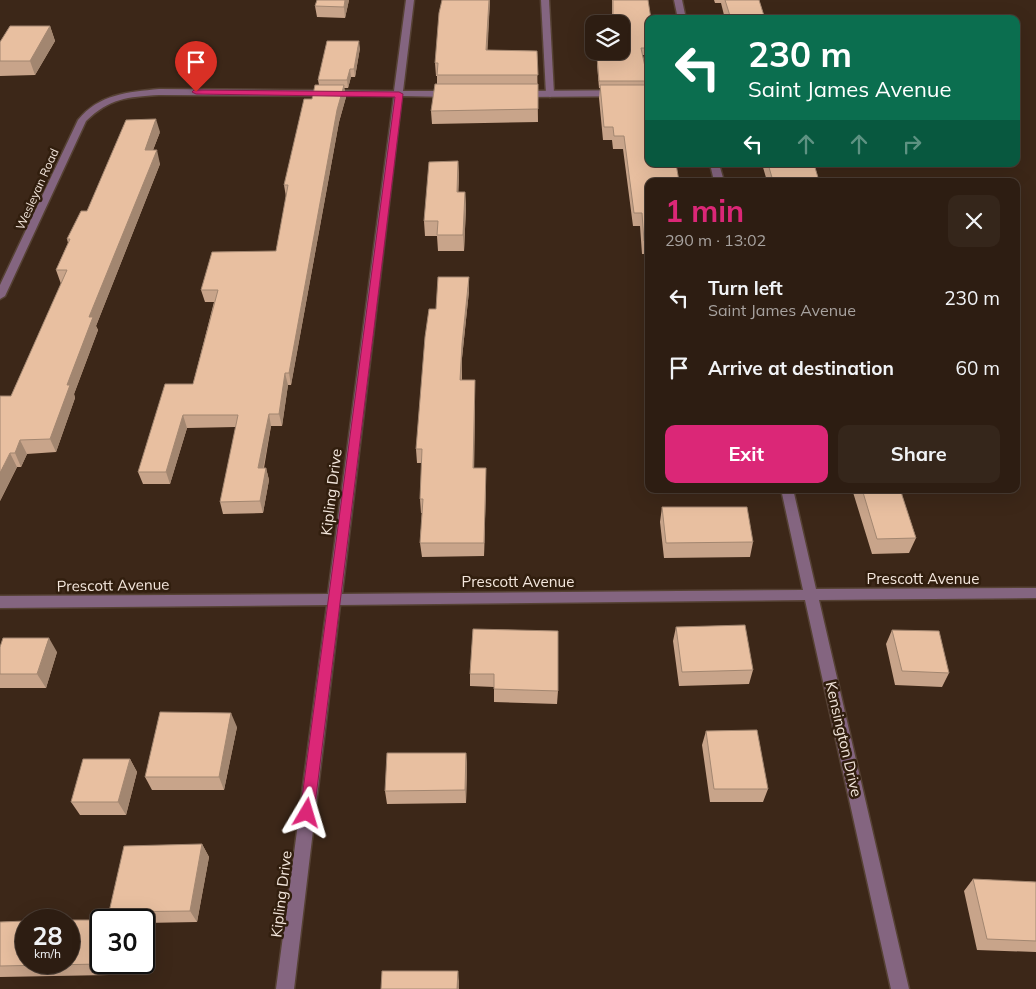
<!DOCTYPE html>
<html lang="en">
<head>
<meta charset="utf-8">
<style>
  :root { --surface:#2d1d12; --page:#35261b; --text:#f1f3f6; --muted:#a7a29f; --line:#483b32; --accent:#db2777 }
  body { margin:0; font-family:Mulish,sans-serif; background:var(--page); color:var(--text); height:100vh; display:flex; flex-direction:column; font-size:19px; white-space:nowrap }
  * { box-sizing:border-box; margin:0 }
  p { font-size:16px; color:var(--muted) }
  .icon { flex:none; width:28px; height:28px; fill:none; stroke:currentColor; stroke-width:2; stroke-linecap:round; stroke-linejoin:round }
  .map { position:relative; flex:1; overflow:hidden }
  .details { position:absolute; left:645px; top:178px; width:375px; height:315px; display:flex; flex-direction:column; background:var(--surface); border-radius:10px; box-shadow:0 5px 20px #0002,0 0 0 1px var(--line) }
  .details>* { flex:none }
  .hud { position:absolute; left:645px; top:15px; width:375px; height:152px; border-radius:10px; box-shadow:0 5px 20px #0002,0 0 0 1px var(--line); background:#0b6e4f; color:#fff; overflow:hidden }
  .buttons { position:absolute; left:585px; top:15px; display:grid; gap:10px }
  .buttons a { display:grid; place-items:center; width:45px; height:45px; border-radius:10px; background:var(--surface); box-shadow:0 5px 20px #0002,0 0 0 1px var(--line); font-size:25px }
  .speed { position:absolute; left:15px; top:909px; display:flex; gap:10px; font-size:25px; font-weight:700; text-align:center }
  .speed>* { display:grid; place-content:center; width:65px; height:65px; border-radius:50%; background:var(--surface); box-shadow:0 5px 20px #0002,0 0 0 1px var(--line); line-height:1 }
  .speed small { font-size:12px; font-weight:400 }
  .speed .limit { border:2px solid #111; border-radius:8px; background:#fff; color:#111 }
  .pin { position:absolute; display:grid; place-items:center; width:42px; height:42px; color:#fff; margin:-51px -21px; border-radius:50% 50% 50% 0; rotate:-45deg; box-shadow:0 0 5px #0007 }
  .pin .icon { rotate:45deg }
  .me { position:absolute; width:55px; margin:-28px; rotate:7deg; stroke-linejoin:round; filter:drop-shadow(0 0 4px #0008) }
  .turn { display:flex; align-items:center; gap:18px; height:105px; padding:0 20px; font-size:22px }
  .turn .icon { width:65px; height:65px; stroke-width:2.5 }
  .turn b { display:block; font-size:35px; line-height:42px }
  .lanes { display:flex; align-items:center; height:48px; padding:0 20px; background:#0003; justify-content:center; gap:25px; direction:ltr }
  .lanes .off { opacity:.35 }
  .round { display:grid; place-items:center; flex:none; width:52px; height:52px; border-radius:10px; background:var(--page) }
  .summary { display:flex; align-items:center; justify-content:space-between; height:85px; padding:0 20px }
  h1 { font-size:30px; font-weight:700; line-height:38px; color:var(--accent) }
  .cta { display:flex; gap:10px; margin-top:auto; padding:10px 20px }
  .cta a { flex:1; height:58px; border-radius:10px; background:var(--accent); color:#fff; font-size:20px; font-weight:700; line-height:58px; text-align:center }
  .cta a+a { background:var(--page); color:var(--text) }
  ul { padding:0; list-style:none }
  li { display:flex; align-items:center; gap:15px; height:70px; padding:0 20px }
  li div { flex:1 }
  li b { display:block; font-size:19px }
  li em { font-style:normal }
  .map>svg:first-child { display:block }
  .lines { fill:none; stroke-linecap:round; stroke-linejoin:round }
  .service-casing { stroke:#564234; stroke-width:3 }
  .minor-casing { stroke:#564234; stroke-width:3 }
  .service { fill:#846580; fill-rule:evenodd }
  .minor { fill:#846580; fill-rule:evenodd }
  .wall { fill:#c8a48a }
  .shaded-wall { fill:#a28670 }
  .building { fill:#e8bfa0; stroke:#a28670 }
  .route { fill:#db2777; stroke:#8e194d }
  .labels { text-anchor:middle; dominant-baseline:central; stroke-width:5; stroke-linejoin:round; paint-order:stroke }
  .far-street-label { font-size:12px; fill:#f4e7dd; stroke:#311e0e }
  .street-label { font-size:15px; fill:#f4e7dd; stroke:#311e0e }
</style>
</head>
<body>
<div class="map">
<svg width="1036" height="989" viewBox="0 0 1036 989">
  <rect width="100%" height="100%" fill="#3c2718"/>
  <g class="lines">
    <defs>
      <path id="service" d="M 541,0 L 549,0 L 554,94 L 550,97 L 546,94 Z"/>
      <path id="minor" d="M 406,0 L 414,0 L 403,91 L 449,91 L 453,94 L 449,97 L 402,96 L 342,594 L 803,590 L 781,489 L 793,489 L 816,589 L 1036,588 L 1036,598 L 819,600 L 909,989 L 891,989 L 805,600 L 340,605 L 294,989 L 276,989 L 327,605 L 0,608 L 0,596 L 328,594 L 394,96 L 159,95 C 127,97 110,98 86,121 L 5,296 L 0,299 L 0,285 L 78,120 C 99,94 128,92 159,89 L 394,91 Z
        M 674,0 L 682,0 L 686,19 L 678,19 Z
        M 649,90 L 649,96 L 521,97 L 517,94 L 521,91 Z
        M 710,164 L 719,164 L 724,181 L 714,181 Z"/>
    </defs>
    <use href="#service" class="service-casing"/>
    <use href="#minor" class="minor-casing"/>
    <use href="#service" class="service"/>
    <use href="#minor" class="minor"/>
  </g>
  <path class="wall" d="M 349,0 L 345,18 L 317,17 L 315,6 Z
    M 442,0 L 490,0 L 487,50 L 537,51 L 538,122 L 432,124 L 431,111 L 437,84 L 437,76 L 436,76 L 435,63 Z
    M 612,0 L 648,0 L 649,37 L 648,37 L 649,45 L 649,55 L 643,55 L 648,81 L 649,285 L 647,284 L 645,254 L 642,254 L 640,226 L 633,226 L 623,149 L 613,149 L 612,140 L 603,140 L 599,98 L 600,88 L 599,88 L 597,64 L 597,57 L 612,57 L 612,51 L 621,51 L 621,24 L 612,24 Z
    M 714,0 L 759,0 L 765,19 L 725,19 L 721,3 L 715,3 Z
    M 50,26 L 55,41 L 35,75 L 0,76 L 0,42 Z
    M 360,48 L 355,77 L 351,77 L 348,88 L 344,88 L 346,97 L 339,122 L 291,385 L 288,385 L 282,426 L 271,426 L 264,468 L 266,468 L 269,480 L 263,513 L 223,514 L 220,502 L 236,427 L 187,428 L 170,484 L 143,484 L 138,472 L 193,384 L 214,302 L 205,302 L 201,290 L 276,251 L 286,197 L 284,185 L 312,99 L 319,85 L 318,80 Z
    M 160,132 L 153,150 L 160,164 L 96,326 L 98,330 L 74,394 L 75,398 L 56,452 L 27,454 L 21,467 L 17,467 L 0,501 L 11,396 L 61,284 L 56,270 L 68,243 L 67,239 L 87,211 Z
    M 458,161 L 459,177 L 458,192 L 465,192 L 466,207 L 464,251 L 438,251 L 437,236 L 425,236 L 424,221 Z
    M 762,164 L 814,164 L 819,181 L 767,181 Z
    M 469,291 L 462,358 L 462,380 L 475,380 L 475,394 L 474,468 L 486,468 L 486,482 L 484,556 L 422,557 L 420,543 L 422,513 L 421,513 L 420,499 L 422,463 L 417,463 L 416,449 L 436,309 Z
    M 852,489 L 904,489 L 902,495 L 916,538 L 909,553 L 872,554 Z
    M 662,507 L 753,542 L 750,557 L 664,558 L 660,522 Z
    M 676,627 L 753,670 L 749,684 L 679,686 L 673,641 Z
    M 473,629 L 558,691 L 557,704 L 494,702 L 494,687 L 470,686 L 470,674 Z
    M 892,630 L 949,673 L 942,687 L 895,685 L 886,644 Z
    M 0,647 L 57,652 L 46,688 L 0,688 Z
    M 237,727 L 224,790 L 152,790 L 145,777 Z
    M 706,731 L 768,789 L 763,802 L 710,802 L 702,745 Z
    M 466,753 L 467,766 L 466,803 L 387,804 L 385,791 Z
    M 130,759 L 137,772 L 126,815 L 80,815 L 71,802 Z
    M 202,844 L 209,857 L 197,922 L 144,923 L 144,920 L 114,920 L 109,912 Z
    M 973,879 L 1036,882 L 1036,952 L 977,950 L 964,891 Z
    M 69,920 L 109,975 L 0,977 L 0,922 Z"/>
  <path class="shaded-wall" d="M 345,0 L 349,0 L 345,18 L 344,7 Z
    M 489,0 L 490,0 L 487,63 L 486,50 Z
    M 50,26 L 55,41 L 35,75 L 30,61 Z
    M 359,41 L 360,48 L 355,77 L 354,69 Z
    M 350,69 L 351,77 L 348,88 L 347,80 Z
    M 344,85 L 346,97 L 339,122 L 291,385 L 289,373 L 337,110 Z
    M 156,119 L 160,132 L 148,163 L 145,150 Z
    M 157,150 L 160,164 L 96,326 L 98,330 L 74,394 L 75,398 L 56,452 L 50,439 L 67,385 L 89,317 Z
    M 458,161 L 459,177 L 458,207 L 457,192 Z
    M 465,192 L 466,207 L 464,251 L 463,235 Z
    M 469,277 L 469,291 L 462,358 L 461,394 L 460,380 L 462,344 Z
    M 285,373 L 288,385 L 282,426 L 279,414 Z
    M 475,380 L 475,394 L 474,482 L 473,468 Z
    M 269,414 L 271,426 L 261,480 L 258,468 Z
    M 183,415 L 187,428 L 170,484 L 166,472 Z
    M 20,440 L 27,454 L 21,467 L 15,453 Z
    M 10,453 L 17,467 L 0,501 L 0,473 Z
    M 266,468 L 269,480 L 263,513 L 260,501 Z
    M 486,468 L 486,482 L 484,556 L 484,543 Z
    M 49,638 L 57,652 L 46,688 L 37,674 Z
    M 231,713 L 237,727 L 224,790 L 219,777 Z
    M 466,753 L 467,766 L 466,803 L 465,790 Z
    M 130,759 L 137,772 L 126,815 L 118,802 Z
    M 202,844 L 209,857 L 197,922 L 190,911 Z
    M 101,959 L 101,962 L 112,962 L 109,975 L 100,964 Z
    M 458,971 L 459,981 L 459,989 L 457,989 Z"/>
  <path class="building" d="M 317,0 L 345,0 L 344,7 L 315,6 Z
    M 442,0 L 489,0 L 486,50 L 537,51 L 538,75 L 437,75 L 438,63 L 435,63 L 439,13 Z
    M 613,0 L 648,0 L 651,19 L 649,19 L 649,30 L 646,30 L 649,48 L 641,48 L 648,81 L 599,81 L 597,57 L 613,57 L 613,51 L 621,51 L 621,24 L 613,24 Z
    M 725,0 L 759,0 L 765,19 L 731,19 Z
    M 10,26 L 50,26 L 30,61 L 0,61 L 0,42 Z
    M 327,41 L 359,41 L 354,69 L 350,69 L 347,80 L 318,80 Z
    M 435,84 L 538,84 L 538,109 L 431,111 Z
    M 315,85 L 344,85 L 337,110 L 289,373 L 285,373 L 279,414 L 269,414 L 258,468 L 266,468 L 260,501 L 220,502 L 238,415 L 183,415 L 166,472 L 138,472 L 165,384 L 193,384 L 218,290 L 201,290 L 212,252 L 276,251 L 288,185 L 284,185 L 304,99 L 312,99 Z
    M 600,85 L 649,85 L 649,164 L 676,164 L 679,181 L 649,181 L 649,271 L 646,241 L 644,241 L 642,213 L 634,213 L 624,136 L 614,136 L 613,127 L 604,127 Z
    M 156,119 L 145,150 L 157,150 L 89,317 L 93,317 L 67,385 L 70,385 L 50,439 L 20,440 L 15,453 L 10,453 L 0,473 L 0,396 L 11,396 L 67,270 L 56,270 L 70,239 L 67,239 L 81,211 L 87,211 L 126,120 Z
    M 458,161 L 457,192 L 465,192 L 463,235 L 437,235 L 438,221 L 424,221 L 429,162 Z
    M 768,164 L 814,164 L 819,181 L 773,181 Z
    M 438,277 L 469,277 L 462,344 L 460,380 L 475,380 L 473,468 L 486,468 L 484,543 L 420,543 L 423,499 L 420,499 L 422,449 L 416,449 L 425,337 L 429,309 L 436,309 Z
    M 862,489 L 900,489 L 916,538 L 877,539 Z
    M 662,507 L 747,507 L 753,542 L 666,543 Z
    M 745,625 L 753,670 L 682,672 L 676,627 Z
    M 473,629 L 558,631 L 558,691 L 494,689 L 494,674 L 470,674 Z
    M 892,630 L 939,631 L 949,673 L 902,671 Z
    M 3,638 L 49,638 L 37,674 L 0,674 L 0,647 Z
    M 160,712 L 231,713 L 219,777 L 145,777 Z
    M 757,730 L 768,789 L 714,789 L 706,731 Z
    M 387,753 L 466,753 L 465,790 L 385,791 Z
    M 83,759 L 130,759 L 118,802 L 71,802 Z
    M 202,844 L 190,911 L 109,912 L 124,846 Z
    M 973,879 L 1036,882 L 1036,941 L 987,939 Z
    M 69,920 L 110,920 L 101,920 L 101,959 L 100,964 L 0,966 L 0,922 L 26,921 L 26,962 L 69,962 Z
    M 382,971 L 458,971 L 457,989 L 381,989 Z"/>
  <path class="route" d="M 194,90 L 399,92 L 403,94 L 314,813 L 312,818 L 307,820 L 302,818 L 300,813 L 395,97 L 196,94 L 192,92 Z"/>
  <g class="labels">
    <g class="far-street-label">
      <text transform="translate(37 189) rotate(-66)">Wesleyan Road</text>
    </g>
    <g class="street-label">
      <text transform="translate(331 492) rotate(-83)">Kipling Drive</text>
      <text x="923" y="578">Prescott Avenue</text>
      <text x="518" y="581">Prescott Avenue</text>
      <text transform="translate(113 585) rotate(-1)">Prescott Avenue</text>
      <text transform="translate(844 739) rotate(77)">Kensington Drive</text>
      <text transform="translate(281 894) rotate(-83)">Kipling Drive</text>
    </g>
  </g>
</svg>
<div class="buttons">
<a><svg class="icon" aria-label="layers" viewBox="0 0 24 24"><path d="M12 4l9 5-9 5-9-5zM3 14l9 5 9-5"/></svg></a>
</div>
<div class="speed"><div>28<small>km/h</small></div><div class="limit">30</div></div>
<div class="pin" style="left:196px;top:92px;background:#d93025"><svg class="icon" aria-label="arrive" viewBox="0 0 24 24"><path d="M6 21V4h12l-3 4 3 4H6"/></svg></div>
<svg class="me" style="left:307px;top:813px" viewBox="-20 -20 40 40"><path d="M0-17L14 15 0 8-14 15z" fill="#db2777" stroke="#fff" stroke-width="4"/></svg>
<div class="hud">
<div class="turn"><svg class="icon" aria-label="left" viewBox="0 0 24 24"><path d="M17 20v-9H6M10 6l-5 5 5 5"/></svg><div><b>230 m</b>Saint James Avenue</div></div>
<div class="lanes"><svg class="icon" aria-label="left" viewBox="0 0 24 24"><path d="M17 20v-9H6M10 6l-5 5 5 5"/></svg><svg class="icon off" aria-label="ahead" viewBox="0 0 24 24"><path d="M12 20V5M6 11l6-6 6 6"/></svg><svg class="icon off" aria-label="ahead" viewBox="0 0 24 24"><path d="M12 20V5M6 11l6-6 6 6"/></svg><svg class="icon off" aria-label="right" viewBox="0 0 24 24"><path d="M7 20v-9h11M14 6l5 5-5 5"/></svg></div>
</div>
<section class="details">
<div class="summary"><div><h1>1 min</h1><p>290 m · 13:02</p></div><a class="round"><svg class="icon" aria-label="close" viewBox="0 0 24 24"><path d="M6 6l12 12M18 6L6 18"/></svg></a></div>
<ul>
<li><svg class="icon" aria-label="left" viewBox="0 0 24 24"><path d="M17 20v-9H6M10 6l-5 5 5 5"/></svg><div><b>Turn left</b><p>Saint James Avenue</p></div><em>230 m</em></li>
<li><svg class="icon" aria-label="arrive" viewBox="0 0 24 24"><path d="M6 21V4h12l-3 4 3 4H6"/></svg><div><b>Arrive at destination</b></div><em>60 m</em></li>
</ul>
<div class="cta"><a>Exit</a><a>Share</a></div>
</section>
</div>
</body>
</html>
